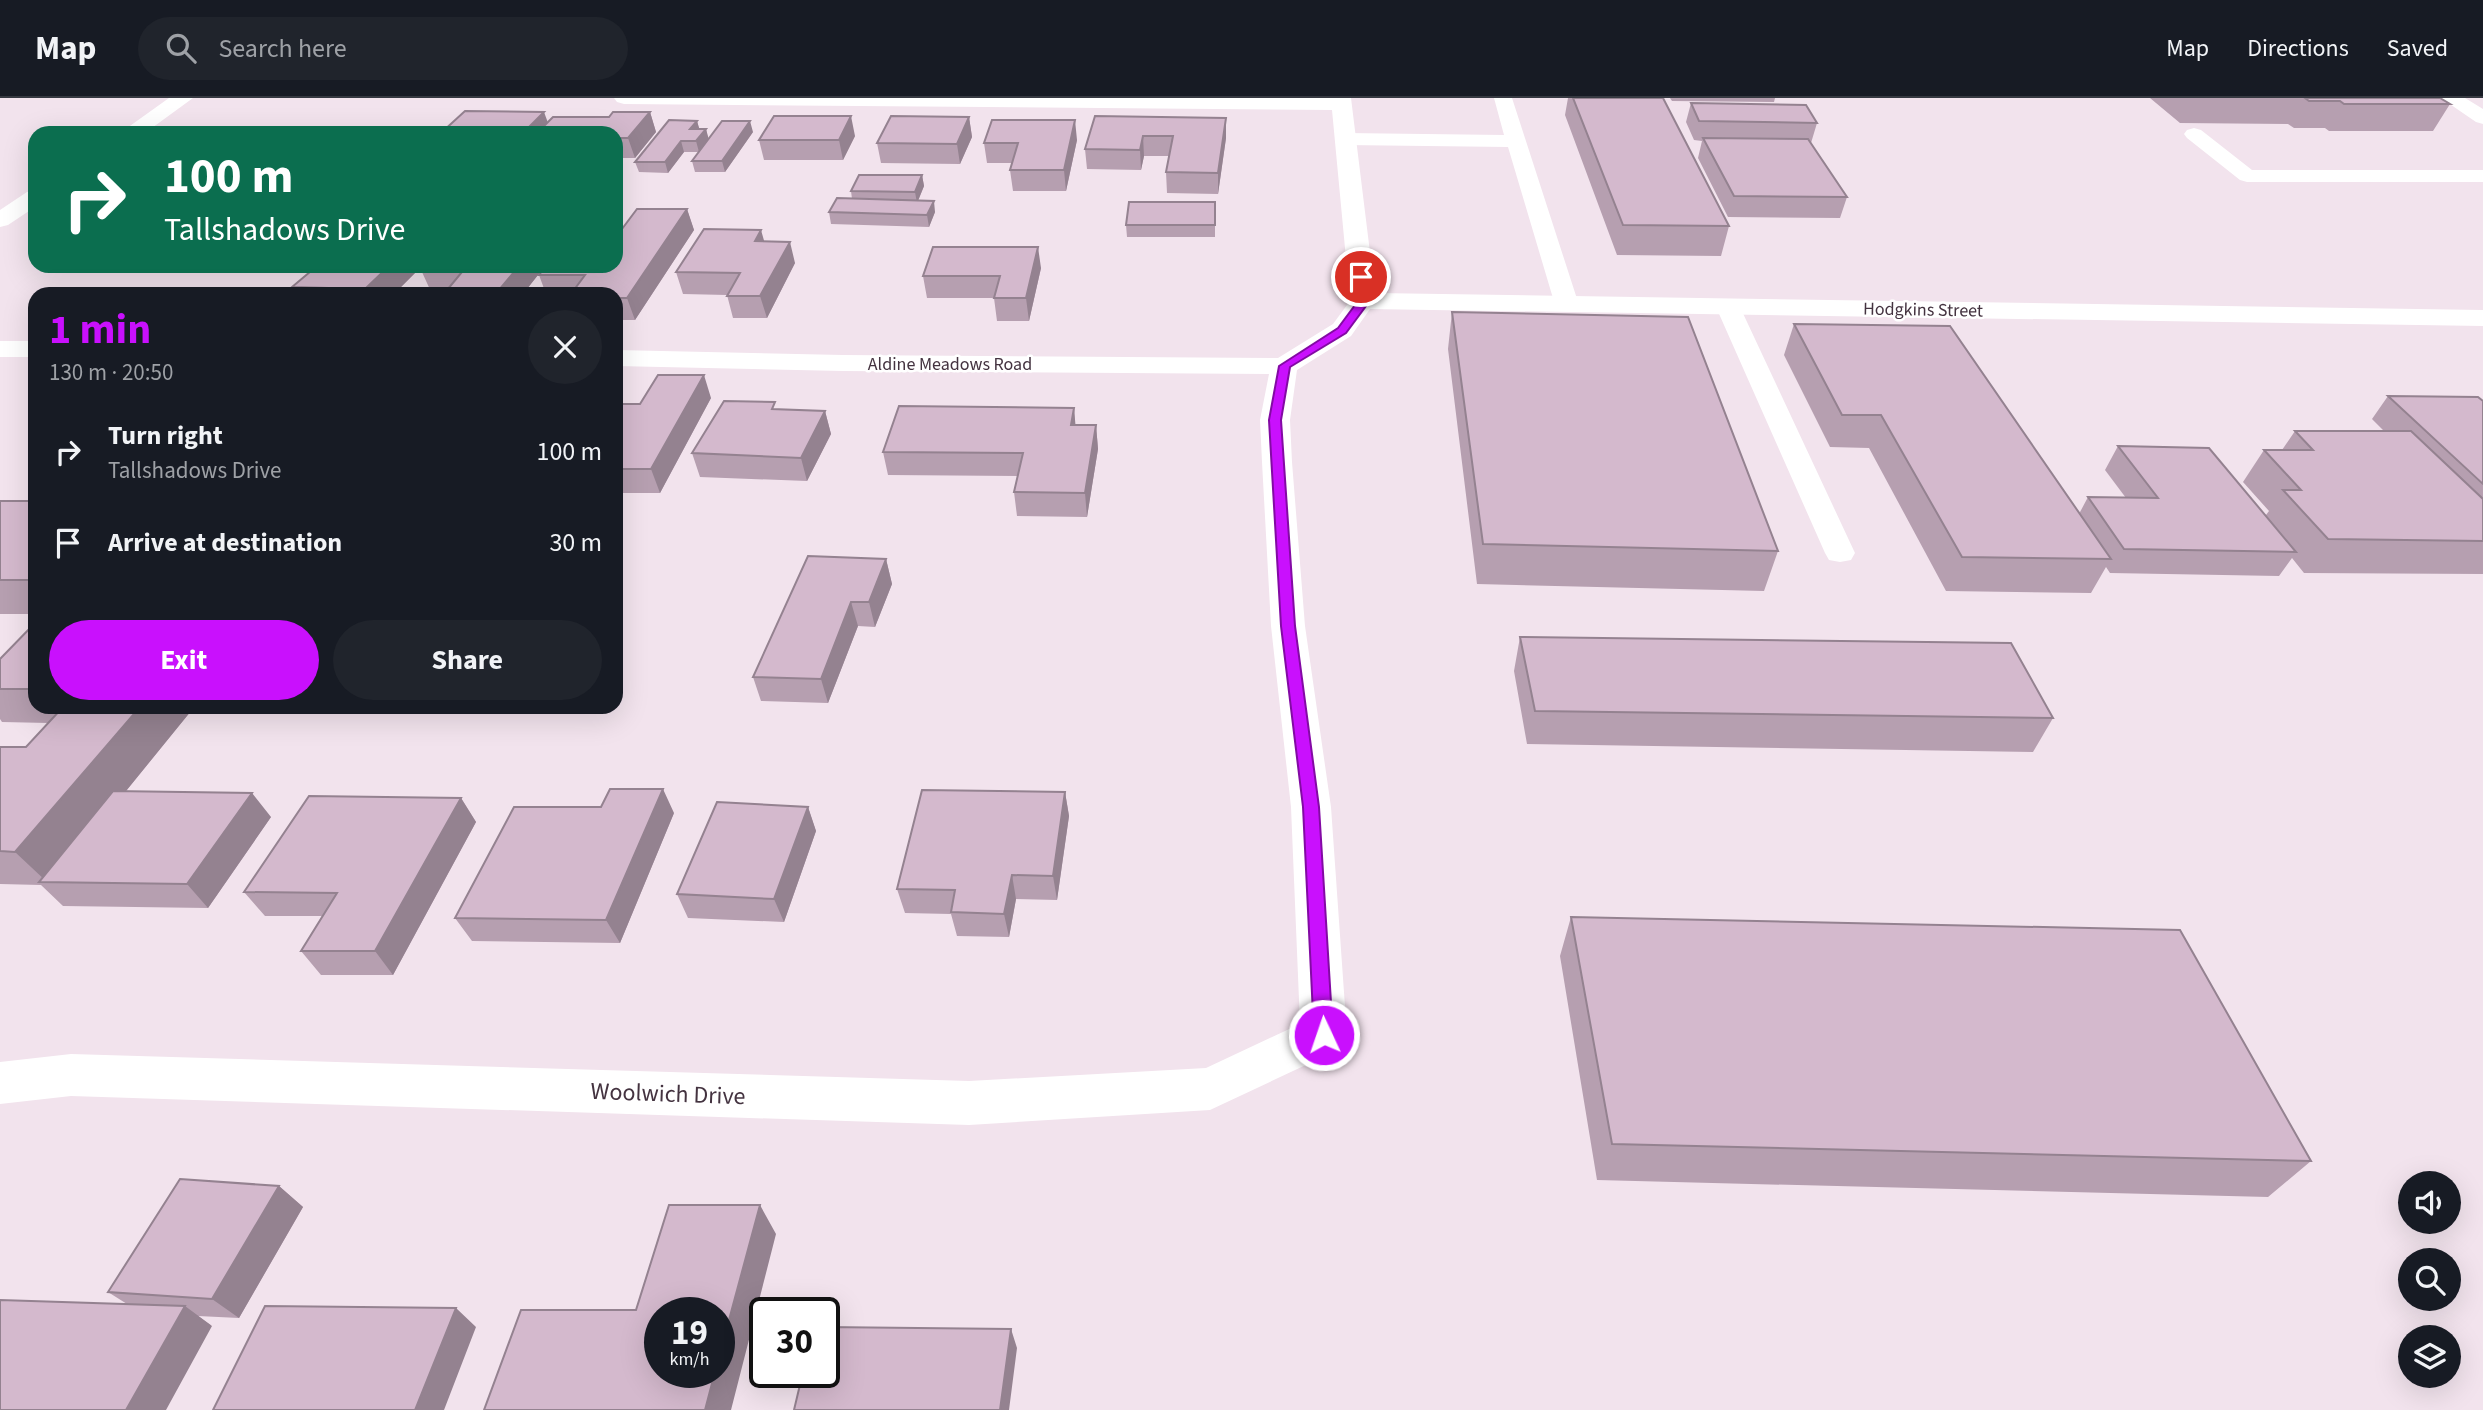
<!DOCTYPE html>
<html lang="en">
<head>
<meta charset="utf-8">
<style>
  :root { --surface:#171b24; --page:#20242c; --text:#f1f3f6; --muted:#9ea1a6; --line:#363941; --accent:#c910fd }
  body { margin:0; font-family:"Source Sans 3",sans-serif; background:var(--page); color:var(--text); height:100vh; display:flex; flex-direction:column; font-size:26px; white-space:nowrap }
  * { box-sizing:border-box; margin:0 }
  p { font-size:23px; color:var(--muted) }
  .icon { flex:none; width:38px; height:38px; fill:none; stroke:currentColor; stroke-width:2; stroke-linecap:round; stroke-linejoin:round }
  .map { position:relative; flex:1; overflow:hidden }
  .sheet { position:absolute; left:28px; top:189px; width:595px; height:427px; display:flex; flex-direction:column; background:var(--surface); border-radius:21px; box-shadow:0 7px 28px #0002 }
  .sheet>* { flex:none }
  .hud { position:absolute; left:28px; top:28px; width:595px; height:147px; border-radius:21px; box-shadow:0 7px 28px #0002; background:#0b6e4f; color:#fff; overflow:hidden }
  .tools { position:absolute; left:2398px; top:1073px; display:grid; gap:14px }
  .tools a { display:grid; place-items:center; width:63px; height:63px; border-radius:50%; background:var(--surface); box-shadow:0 7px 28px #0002; font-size:35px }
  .speed { position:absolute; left:644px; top:1199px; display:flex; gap:14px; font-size:35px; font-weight:700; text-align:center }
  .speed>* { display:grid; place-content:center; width:91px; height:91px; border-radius:50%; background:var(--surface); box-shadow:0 7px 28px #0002; line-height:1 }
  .speed small { font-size:18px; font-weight:400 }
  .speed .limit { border:4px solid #111; border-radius:10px; background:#fff; color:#111 }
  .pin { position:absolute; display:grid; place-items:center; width:60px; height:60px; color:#fff; margin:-30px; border:4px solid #fff; border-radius:50%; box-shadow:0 2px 7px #0007 }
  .me { position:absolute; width:77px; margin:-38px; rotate:357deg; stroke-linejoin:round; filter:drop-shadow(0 0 5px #0008) }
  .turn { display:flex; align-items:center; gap:24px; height:147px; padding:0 21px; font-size:32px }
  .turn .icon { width:91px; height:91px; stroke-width:2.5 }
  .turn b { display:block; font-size:49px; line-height:60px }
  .round { display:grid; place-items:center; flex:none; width:74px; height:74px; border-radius:37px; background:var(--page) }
  .head { display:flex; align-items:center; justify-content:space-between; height:119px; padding:0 21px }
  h1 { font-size:42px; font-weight:700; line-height:52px; color:var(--accent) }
  .action { display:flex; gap:14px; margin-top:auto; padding:14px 21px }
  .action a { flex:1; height:80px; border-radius:42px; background:var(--accent); color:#fff; font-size:28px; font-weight:700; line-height:80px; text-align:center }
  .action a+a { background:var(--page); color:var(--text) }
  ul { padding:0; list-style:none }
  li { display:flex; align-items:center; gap:21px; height:91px; padding:0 21px }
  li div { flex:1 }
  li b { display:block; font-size:26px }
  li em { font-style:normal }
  header { display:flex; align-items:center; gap:42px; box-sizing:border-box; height:98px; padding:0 35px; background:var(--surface); border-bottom:2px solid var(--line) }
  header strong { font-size:33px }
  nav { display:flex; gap:38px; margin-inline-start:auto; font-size:24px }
  .search { width:490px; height:63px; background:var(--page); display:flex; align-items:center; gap:18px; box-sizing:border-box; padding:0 24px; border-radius:38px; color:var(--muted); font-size:26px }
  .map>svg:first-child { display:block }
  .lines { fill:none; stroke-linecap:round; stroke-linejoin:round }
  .lane { fill:#fff; fill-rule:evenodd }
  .street { fill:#fff; fill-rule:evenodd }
  .wall { fill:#b69fb0 }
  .shaded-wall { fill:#948290 }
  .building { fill:#d4b9cd; stroke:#948290; stroke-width:2 }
  .route { fill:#c910fd; stroke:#830aa4; stroke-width:2 }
  .labels { text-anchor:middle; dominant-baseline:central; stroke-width:5; stroke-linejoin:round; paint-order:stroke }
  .far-street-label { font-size:18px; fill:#443340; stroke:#fff }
  .near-street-label { font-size:24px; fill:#443340; stroke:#fff }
</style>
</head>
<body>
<header>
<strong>Map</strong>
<div class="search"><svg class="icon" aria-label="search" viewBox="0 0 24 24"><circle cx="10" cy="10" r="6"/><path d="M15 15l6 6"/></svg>Search here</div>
<nav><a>Map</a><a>Directions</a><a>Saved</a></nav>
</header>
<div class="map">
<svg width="2483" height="1312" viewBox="0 0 2483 1312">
  <rect width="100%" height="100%" fill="#f2e3ed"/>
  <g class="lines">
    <path class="lane" d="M 1494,0 L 1512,0 L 1579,207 L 1575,212 L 1559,212 L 1555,207 L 1508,49 L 1345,47 L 1335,41 L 1345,35 L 1504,37 Z
      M 2194,30 L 2201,32 L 2252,72 L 2483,72 L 2483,84 L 2247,84 L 2240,82 L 2187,40 L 2184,36 L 2187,32 Z
      M 1728,202 L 1736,204 L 1740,209 L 1855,455 L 1851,462 L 1840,464 L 1829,462 L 1825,455 L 1716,209 L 1720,204 Z"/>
    <path class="street" d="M 169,0 L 193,0 L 145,35 L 120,35 Z
      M 614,0 L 1351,0 L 1375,195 L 2483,212 L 2483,228 L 1370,211 L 1351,238 L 1297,272 L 1290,322 L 1292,364 L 1305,528 L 1331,709 L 1347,937 L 1340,951 L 1210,1012 L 969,1027 L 71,998 L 0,1006 L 0,964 L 71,956 L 969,983 L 1206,970 L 1300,926 L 1291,709 L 1271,528 L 1262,364 L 1260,322 L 1269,276 L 843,273 L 616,268 L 616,252 L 843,257 L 1278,260 L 1333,226 L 1350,203 L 1332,12 L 624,6 L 617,4 Z
      M 2441,0 L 2465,0 L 2483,11 L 2483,26 L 2476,24 Z
      M 35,92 L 35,109 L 8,127 L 0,129 L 0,112 L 27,94 Z
      M 0,243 L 35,243 L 35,259 L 0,259 Z"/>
  </g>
  <path class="wall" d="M 1568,0 L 1663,0 L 1729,128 L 1721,158 L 1617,157 L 1565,17 Z
    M 1670,0 L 1775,0 L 1774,4 L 1672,3 Z
    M 2150,0 L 2440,0 L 2450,6 L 2433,33 L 2329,33 L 2325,30 L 2294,30 L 2288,26 L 2180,25 Z
    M 1691,5 L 1817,25 L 1811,45 L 1847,99 L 1840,120 L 1728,119 L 1698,60 L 1702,43 L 1694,42 L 1686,24 Z
    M 650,14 L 656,34 L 635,60 L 616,60 L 616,35 L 441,35 Z
    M 1095,18 L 1226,40 L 1218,96 L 1167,95 L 1166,74 L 1169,58 L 1144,58 L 1141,72 L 1087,71 L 1085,51 Z
    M 969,19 L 972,39 L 960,66 L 881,65 L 877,45 Z
    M 697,23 L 699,31 L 706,31 L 708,41 L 753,34 L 725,74 L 695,74 L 692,63 L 699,54 L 684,54 L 668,75 L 639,74 L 635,64 Z
    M 855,38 L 843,62 L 764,62 L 759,42 Z
    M 1077,42 L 1066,93 L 1013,93 L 1010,72 L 1012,65 L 987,65 L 984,45 Z
    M 922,77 L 924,88 L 918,103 L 935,114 L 929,129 L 831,126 L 829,114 L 852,101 L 851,93 Z
    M 1215,104 L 1215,139 L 1127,139 L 1126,127 Z
    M 687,111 L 694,132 L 635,222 L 616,222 L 616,196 L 546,196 L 539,177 Z
    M 764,143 L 795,165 L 767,220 L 733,220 L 727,197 L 683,196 L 676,174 Z
    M 313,168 L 411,168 L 415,175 L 394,196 L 296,196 L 292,189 L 314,170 Z
    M 545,168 L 523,196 L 432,196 L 422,174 Z
    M 1041,170 L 1029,223 L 997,223 L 994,200 L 927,200 L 923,178 Z
    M 1452,214 L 1778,453 L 1764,493 L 1477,486 L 1448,251 Z
    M 1794,226 L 2079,416 L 2088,399 L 2126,400 L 2105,372 L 2118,348 L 2266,417 L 2269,413 L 2243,384 L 2264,352 L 2282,352 L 2295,333 L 2384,333 L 2372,321 L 2388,298 L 2483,303 L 2483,476 L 2304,475 L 2292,460 L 2279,478 L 2110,475 L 2106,469 L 2091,495 L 1946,493 L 1869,350 L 1830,349 L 1784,257 Z
    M 711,300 L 660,395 L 616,395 L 616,306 L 640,306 Z
    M 1074,310 L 1075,327 L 1096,327 L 1098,351 L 1087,419 L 1017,418 L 1014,394 L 1018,378 L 888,377 L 883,354 Z
    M 777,311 L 825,313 L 831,336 L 807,383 L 700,379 L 692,355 Z
    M 0,403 L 35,403 L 35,516 L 0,516 Z
    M 886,461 L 892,486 L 875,529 L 858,528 L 828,605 L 761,603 L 753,579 Z
    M 35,525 L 35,609 L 188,609 L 191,613 L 126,693 L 271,719 L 208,810 L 63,808 L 41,787 L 0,786 L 0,649 L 26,649 L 49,625 L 2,624 L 0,621 L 0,561 Z
    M 1520,539 L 2053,620 L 2033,654 L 1527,646 L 1514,573 Z
    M 1065,694 L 1069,718 L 1057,802 L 1016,801 L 1009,839 L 957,838 L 951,816 L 905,815 L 897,791 Z
    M 461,700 L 476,724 L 393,877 L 321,877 L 301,853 L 322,818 L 265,818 L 244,794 Z
    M 808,709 L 816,733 L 784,824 L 688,820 L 677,796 Z
    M 674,715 L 620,845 L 472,843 L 455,820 Z
    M 1571,819 L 2311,1063 L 2268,1099 L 1597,1082 L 1560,858 Z
    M 279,1088 L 303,1109 L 239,1220 L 198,1218 L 212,1228 L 127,1206 L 108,1194 Z"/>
  <path class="shaded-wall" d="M 544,14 L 551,33 L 550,35 L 530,35 L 528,30 Z
    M 650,14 L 656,34 L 635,60 L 628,40 Z
    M 851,18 L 855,38 L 843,62 L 839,42 Z
    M 969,19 L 972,39 L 960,66 L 957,46 Z
    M 1226,20 L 1226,40 L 1218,96 L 1218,75 Z
    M 1075,22 L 1077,42 L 1066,93 L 1064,72 Z
    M 697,23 L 700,33 L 690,31 Z
    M 750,23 L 753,34 L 725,74 L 722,63 Z
    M 706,31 L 709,42 L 699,54 L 696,43 Z
    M 1143,38 L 1144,58 L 1141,72 L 1140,52 Z
    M 681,43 L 684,54 L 668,75 L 665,64 Z
    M 922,77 L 924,88 L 917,105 L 915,94 Z
    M 934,103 L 935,114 L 929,129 L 927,117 Z
    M 687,111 L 694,132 L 635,222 L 627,200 Z
    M 761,132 L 767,153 L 755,143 Z
    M 790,144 L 795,165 L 767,220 L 760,198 Z
    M 1038,149 L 1041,170 L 1029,223 L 1026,200 Z
    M 389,168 L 411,168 L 415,175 L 394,196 L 367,196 L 365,191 Z
    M 519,168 L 545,168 L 523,196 L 501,196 L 499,192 Z
    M 704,277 L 711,300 L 660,395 L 651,371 Z
    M 1074,310 L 1076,333 L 1071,327 Z
    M 825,313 L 831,336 L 807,383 L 801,360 Z
    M 1096,327 L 1098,351 L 1087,419 L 1085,395 Z
    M 886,461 L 892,486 L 875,529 L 869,504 Z
    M 851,504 L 858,528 L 828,605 L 821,581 Z
    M 140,609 L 188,609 L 191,613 L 52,784 L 47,784 L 15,754 Z
    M 663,691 L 674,715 L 620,845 L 606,822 Z
    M 1065,694 L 1069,718 L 1057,802 L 1053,778 Z
    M 252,695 L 271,719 L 208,810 L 187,786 Z
    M 461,700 L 476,724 L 393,877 L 375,853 Z
    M 808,709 L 816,733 L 784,824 L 774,801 Z
    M 1012,777 L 1016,801 L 1009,839 L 1004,816 Z
    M 279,1088 L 303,1109 L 239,1220 L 212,1201 Z
    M 760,1107 L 776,1136 L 731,1312 L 705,1312 L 715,1274 L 719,1274 L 719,1259 Z
    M 185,1208 L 212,1228 L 166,1312 L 126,1312 Z
    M 456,1210 L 476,1229 L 444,1312 L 415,1312 Z
    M 1011,1231 L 1017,1250 L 1009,1312 L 1000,1312 Z"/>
  <path class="building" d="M 1573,0 L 1663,0 L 1729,128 L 1623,127 Z
    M 2305,0 L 2440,0 L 2450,6 L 2344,6 L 2340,3 L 2309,3 Z
    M 1691,5 L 1806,7 L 1817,25 L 1699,23 Z
    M 465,13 L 544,14 L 528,30 L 495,30 L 490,35 L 441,35 Z
    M 613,14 L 650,14 L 628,40 L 616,40 L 616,35 L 537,35 L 553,19 L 609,19 Z
    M 774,18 L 851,18 L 839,42 L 759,42 Z
    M 891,18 L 969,19 L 957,46 L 877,45 Z
    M 1095,18 L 1226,20 L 1218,75 L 1166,74 L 1173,38 L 1143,38 L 1140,52 L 1085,51 Z
    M 669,22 L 697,23 L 690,31 L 706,31 L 696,43 L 681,43 L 665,64 L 635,64 Z
    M 992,22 L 1075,22 L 1064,72 L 1010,72 L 1018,45 L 984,45 Z
    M 722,23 L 750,23 L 722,63 L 692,63 Z
    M 1703,40 L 1808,41 L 1847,99 L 1734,98 Z
    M 859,77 L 922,77 L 915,94 L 851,93 Z
    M 837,100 L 934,103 L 927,117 L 829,114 Z
    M 1129,104 L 1215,104 L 1215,127 L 1126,127 Z
    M 637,111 L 687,111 L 627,200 L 616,200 L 616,196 L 571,196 L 585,177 L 539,177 L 546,168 L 616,168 L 616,139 Z
    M 704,131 L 761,132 L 755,143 L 790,144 L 760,198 L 727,198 L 740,175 L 676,174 Z
    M 933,149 L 1038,149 L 1026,200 L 994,200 L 1000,178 L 923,178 Z
    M 317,168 L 389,168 L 365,191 L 292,189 Z
    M 428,168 L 519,168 L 499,192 L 447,192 L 462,174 L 422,174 Z
    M 1452,214 L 1688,219 L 1778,453 L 1483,446 Z
    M 1794,226 L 1950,228 L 2111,461 L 1962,459 L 1881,317 L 1842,317 Z
    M 658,277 L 704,277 L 651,371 L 616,371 L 616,306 L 640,306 Z
    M 2388,298 L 2478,299 L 2483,303 L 2483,386 Z
    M 724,303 L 775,304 L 772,311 L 825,313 L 801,360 L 692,355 Z
    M 899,308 L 1074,310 L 1071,327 L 1096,327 L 1085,395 L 1014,394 L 1023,355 L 883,354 Z
    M 2295,333 L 2411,333 L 2483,401 L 2483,443 L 2328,441 L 2283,392 L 2301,392 L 2264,352 L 2313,352 Z
    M 2118,348 L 2209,350 L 2296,454 L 2124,451 L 2088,399 L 2158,400 Z
    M 0,403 L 35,403 L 35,482 L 0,482 Z
    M 808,458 L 886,461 L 869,504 L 851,504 L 821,581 L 753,579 Z
    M 35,525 L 35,591 L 0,591 L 0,561 Z
    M 1520,539 L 2011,545 L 2053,620 L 1535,613 Z
    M 63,609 L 140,609 L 15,754 L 0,753 L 0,649 L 26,649 Z
    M 610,691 L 663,691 L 606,822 L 455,820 L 514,709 L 601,709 Z
    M 922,692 L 1065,694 L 1053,778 L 1012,777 L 1004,816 L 951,814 L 955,792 L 897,791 Z
    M 113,693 L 252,695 L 187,786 L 39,784 Z
    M 309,698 L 461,700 L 375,853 L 301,853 L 337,795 L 244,794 Z
    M 717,704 L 808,709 L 774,801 L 677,796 Z
    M 1571,819 L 2180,832 L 2311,1063 L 1612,1046 Z
    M 180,1081 L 279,1088 L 212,1201 L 108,1194 Z
    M 669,1107 L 760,1107 L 719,1259 L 719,1214 L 660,1214 L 660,1274 L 715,1274 L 705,1312 L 484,1312 L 521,1212 L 636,1212 Z
    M 0,1202 L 185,1208 L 126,1312 L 0,1312 Z
    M 265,1208 L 456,1210 L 415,1312 L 213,1312 Z
    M 824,1229 L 1011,1231 L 1000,1312 L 794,1312 L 803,1274 L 824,1274 Z"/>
  <path class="route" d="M 1361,176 L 1366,179 L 1369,204 L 1346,235 L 1290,269 L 1281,322 L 1295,528 L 1319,709 L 1333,937 L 1330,943 L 1324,945 L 1317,943 L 1314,937 L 1303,709 L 1281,528 L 1269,322 L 1279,268 L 1338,230 L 1358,203 L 1356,179 Z"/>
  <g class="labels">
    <g class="far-street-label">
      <text transform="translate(1923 212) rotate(1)">Hodgkins Street</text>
      <text x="950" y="266">Aldine Meadows Road</text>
    </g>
    <g class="near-street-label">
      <text transform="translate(668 996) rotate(2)">Woolwich Drive</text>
    </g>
  </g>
</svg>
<div class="tools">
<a><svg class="icon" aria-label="sound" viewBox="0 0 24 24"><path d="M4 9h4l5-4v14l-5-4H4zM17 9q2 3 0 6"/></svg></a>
<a><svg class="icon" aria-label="search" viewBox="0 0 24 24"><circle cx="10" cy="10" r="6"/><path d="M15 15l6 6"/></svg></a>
<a><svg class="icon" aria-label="layers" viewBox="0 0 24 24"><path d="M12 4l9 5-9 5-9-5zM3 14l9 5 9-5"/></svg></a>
</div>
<div class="speed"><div>19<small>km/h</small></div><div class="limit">30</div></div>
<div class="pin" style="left:1361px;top:179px;background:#d93025"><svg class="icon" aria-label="arrive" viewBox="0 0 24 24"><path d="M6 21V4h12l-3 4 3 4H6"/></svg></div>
<svg class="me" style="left:1324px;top:937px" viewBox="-20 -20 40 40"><circle r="17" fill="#c910fd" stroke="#fff" stroke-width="3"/><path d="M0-11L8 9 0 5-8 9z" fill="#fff"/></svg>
<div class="hud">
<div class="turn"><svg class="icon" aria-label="right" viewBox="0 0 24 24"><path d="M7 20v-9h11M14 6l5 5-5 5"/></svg><div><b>100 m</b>Tallshadows Drive</div></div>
</div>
<section class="sheet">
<div class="head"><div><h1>1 min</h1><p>130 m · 20:50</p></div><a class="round"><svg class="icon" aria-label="close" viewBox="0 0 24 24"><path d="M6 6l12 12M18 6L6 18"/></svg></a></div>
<ul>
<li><svg class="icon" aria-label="right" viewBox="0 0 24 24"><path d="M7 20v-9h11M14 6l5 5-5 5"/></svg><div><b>Turn right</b><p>Tallshadows Drive</p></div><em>100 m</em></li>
<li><svg class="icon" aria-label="arrive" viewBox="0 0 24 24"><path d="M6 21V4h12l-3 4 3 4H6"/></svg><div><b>Arrive at destination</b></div><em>30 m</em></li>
</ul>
<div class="action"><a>Exit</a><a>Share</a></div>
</section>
</div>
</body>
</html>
